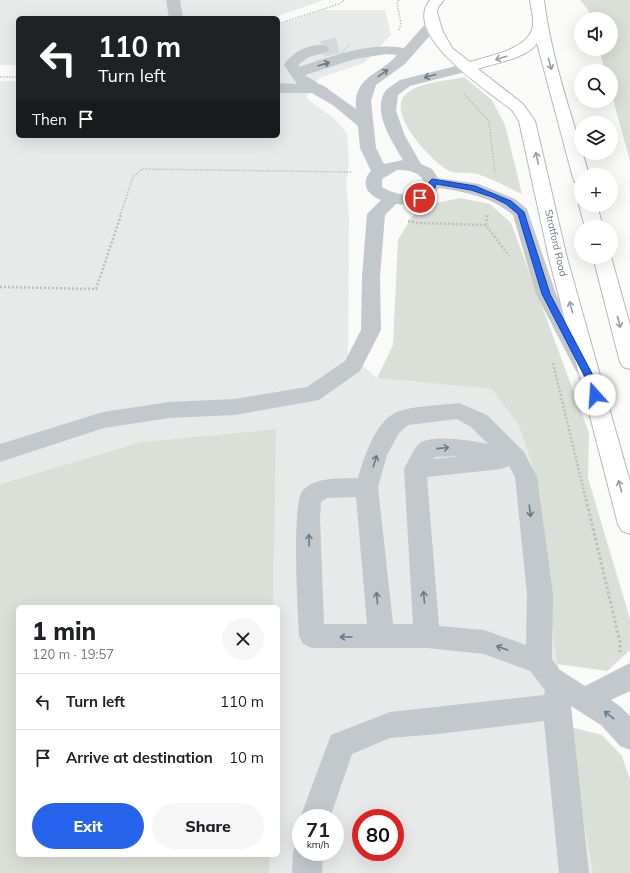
<!DOCTYPE html>
<html lang="en">
<head>
<meta charset="utf-8">
<style>
  :root { --surface:#fff; --page:#f6f6f6; --text:#202124; --muted:#757577; --line:#e0e0e0; --accent:#2563eb }
  body { margin:0; font-family:Mulish,sans-serif; background:var(--page); color:var(--text); height:100vh; display:flex; flex-direction:column; font-size:15px; white-space:nowrap }
  * { box-sizing:border-box; margin:0 }
  p { font-size:13px; color:var(--muted) }
  .icon { flex:none; width:22px; height:22px; fill:none; stroke:currentColor; stroke-width:2; stroke-linecap:round; stroke-linejoin:round }
  .map { position:relative; flex:1; overflow:hidden }
  .details { position:absolute; left:16px; top:605px; width:264px; height:252px; display:flex; flex-direction:column; background:var(--surface); border-radius:6px; box-shadow:0 4px 16px #0002 }
  .details>* { flex:none }
  .top-card { position:absolute; left:16px; top:16px; width:264px; height:122px; border-radius:6px; box-shadow:0 4px 16px #0002; background:#202124; color:#fff; overflow:hidden }
  .fabs { position:absolute; left:574px; top:12px; display:grid; gap:8px }
  .fabs a { display:grid; place-items:center; width:44px; height:44px; border-radius:50%; background:var(--surface); box-shadow:0 4px 16px #0002; font-size:20px }
  .speed { position:absolute; left:292px; top:809px; display:flex; gap:8px; font-size:20px; font-weight:700; text-align:center }
  .speed>* { display:grid; place-content:center; width:52px; height:52px; border-radius:50%; background:var(--surface); box-shadow:0 4px 16px #0002; line-height:1 }
  .speed small { font-size:10px; font-weight:400 }
  .speed .limit { border:6px solid #d22; background:#fff; color:#111 }
  .pin { position:absolute; display:grid; place-items:center; width:34px; height:34px; color:#fff; margin:-17px; border:2px solid #fff; border-radius:50%; box-shadow:0 1px 4px #0007 }
  .me { position:absolute; width:44px; margin:-22px; rotate:341deg; stroke-linejoin:round; filter:drop-shadow(0 0 3px #0008) }
  .turn { display:flex; align-items:center; gap:14px; height:84px; padding:0 16px; font-size:18px }
  .turn .icon { width:52px; height:52px; stroke-width:2.5 }
  .turn b { display:block; font-size:28px; line-height:34px }
  .then { display:flex; align-items:center; height:38px; padding:0 16px; background:#0003; gap:8px; font-size:15px }
  .round { display:grid; place-items:center; flex:none; width:42px; height:42px; border-radius:21px; background:var(--page) }
  .summary { display:flex; align-items:center; justify-content:space-between; height:68px; padding:0 16px }
  h1 { font-size:24px; font-weight:800; line-height:30px }
  .action { display:flex; gap:8px; margin-top:auto; padding:8px 16px }
  .action a { flex:1; height:46px; border-radius:24px; background:var(--accent); color:#fff; font-size:16px; font-weight:800; line-height:46px; text-align:center }
  .action a+a { background:var(--page); color:var(--text) }
  ul { padding:0; list-style:none }
  li { display:flex; align-items:center; gap:12px; height:56px; padding:0 16px; border-top:1px solid var(--line) }
  li div { flex:1 }
  li b { display:block; font-size:15px }
  li em { font-style:normal }
  .map>svg:first-child { display:block }
  .built { fill:#e8e9e9; fill-rule:evenodd }
  .green { fill:#dadfd7 }
  .lines { fill:none; stroke-linecap:round; stroke-linejoin:round }
  .minor-tunnel { stroke:#d5d9db; stroke-width:16; stroke-dasharray:16 8; stroke-linecap:butt }
  .highway-casing { stroke:#b4b9bd; stroke-width:2 }
  .path-far2 { stroke:#bbbfc2; stroke-width:1.5; stroke-dasharray:1.5 1.5; stroke-linecap:butt }
  .path-far1 { stroke:#bbbfc2; stroke-width:2.5; stroke-dasharray:2 2; stroke-linecap:butt }
  .path { stroke:#bbbfc2; stroke-width:3; stroke-dasharray:2.5 2.5; stroke-linecap:butt }
  .minor { fill:#c3c8cc; fill-rule:evenodd }
  .highway { fill:#fff; fill-rule:evenodd }
  .oneway { stroke:#939fa8 }
  .oneway2 { stroke:#6a7a87 }
  .route { fill:#2563eb; stroke:#184099 }
  .labels { text-anchor:middle; dominant-baseline:central; stroke-width:4; stroke-linejoin:round; paint-order:stroke }
  .street-label { font-size:10px; fill:#657683; stroke:#fff }
</style>
</head>
<body>
<div class="map">
<svg width="630" height="873" viewBox="0 0 630 873">
  <rect width="100%" height="100%" fill="#fafaf8"/>
  <path class="built" d="M 0,0 L 324,0 L 272,18 L 18,18 L 18,65 L 0,65 Z
    M 324,10 L 385,10 L 391,35 L 364,63 L 319,78 L 306,98 L 336,120 L 347,134 L 349,166 L 346,183 L 349,217 L 348,353 L 377,378 L 492,389 L 519,426 L 532,464 L 566,726 L 593,873 L 269,873 L 270,855 L 278,855 L 278,607 L 273,607 L 275,429 L 141,442 L 0,484 L 0,81 L 18,81 L 18,136 L 278,136 L 278,25 ZM 301,818 L 335,818 L 335,852 L 301,852 ZM 361,818 L 395,818 L 395,852 L 361,852 Z"/>
  <path class="green" d="M 580,0 L 630,0 L 630,161 L 611,92 L 611,71 L 605,71 L 599,49 L 611,49 L 611,19 L 591,19 L 588,10 Z
    M 464,77 L 492,100 L 505,125 L 522,194 C 507,187 493,179 477,174 C 468,172 455,174 447,170 C 431,160 385,113 406,94 C 419,82 447,81 464,77 Z
    M 460,198 L 490,204 L 511,223 L 589,433 L 588,478 L 630,619 L 630,650 L 607,671 L 557,664 L 532,464 L 519,426 L 492,389 L 377,378 L 393,345 L 398,240 L 412,216 L 432,204 Z
    M 276,429 L 273,607 L 18,607 L 18,855 L 270,855 L 269,873 L 0,873 L 0,484 L 141,442 Z
    M 566,726 L 602,735 L 622,756 L 630,780 L 630,873 L 593,873 Z"/>
  <g class="lines">
    <path class="minor-tunnel" d="M 322,49 L 339,45 L 345,50"/>
    <defs>
      <path id="highway" d="M 430,0 L 444,0 L 438,7 L 437,12 L 442,30 L 452,48 L 470,62 C 489,56 531,49 533,25 C 534,17 531,8 530,0 L 544,0 C 551,59 573,119 589,175 L 581,175 L 581,183 L 575,182 L 573,178 L 537,43 C 528,58 495,63 478,69 L 523,104 L 535,121 L 567,258 L 630,482 L 630,534 L 622,531 L 618,524 L 549,258 L 519,121 L 512,110 C 489,91 401,36 430,0 Z
        M 581,202 L 581,205 L 597,205 L 603,227 L 585,227 L 579,205 Z
        M 593,257 L 611,257 L 630,325 L 630,369 L 623,367 L 620,362 Z"/>
    </defs>
    <use href="#highway" class="highway-casing"/>
    <path class="path-far2" d="M 399,0 L 397,2 L 401,24 L 399,30
      M 278,24 L 339,4 L 345,0
      M 0,77 L 18,77
      M 464,94 L 489,121 L 495,174
      M 120,216 L 133,177 L 142,169 L 352,172"/>
    <path class="path-far1" d="M 408,221 L 419,223 L 486,225 L 509,256
      M 486,225 L 487,215
      M 0,287 L 96,289 L 121,215
      M 553,363 L 586,500"/>
    <path class="path" d="M 586,499 L 620,642 L 620,652"/>
    <path class="minor" d="M 166,0 L 180,0 L 183,18 L 169,18 Z
      M 433,20 L 438,21 L 440,24 L 405,64 L 376,85 L 371,101 L 376,148 L 384,164 L 403,160 C 392,141 371,111 386,90 L 400,80 L 468,63 L 473,64 L 475,67 L 473,70 L 410,86 L 398,95 L 396,111 L 405,136 L 421,164 L 432,169 L 438,178 L 479,184 L 515,199 L 527,209 L 556,294 L 594,368 L 591,373 L 584,375 L 577,373 L 536,294 L 513,215 C 492,197 466,192 439,188 C 430,203 413,206 396,204 L 385,215 L 380,277 L 381,330 L 360,371 L 319,400 L 235,415 L 169,418 L 104,428 L 0,462 L 0,444 L 103,412 L 169,402 L 235,399 L 307,387 L 345,361 L 361,330 L 362,277 L 367,214 L 381,200 C 367,195 360,183 371,171 L 360,148 L 358,126 L 334,106 L 312,93 L 278,93 L 278,83 L 297,84 L 284,65 C 292,52 311,42 327,46 L 329,49 L 327,52 L 309,57 L 299,64 L 299,67 C 333,56 368,42 404,48 L 428,21 ZM 386,54 L 397,55 C 380,75 353,76 356,109 L 324,86 L 319,84 L 305,75 L 355,59 ZM 397,170 C 408,170 419,171 424,182 C 418,201 395,195 382,187 L 382,179 Z
      M 459,403 L 487,415 L 524,452 L 537,477 L 553,594 L 552,659 L 560,670 L 585,686 L 630,663 L 630,691 L 611,700 L 621,707 L 630,716 L 630,750 L 620,746 L 601,725 L 571,706 L 589,873 L 559,873 L 544,721 L 438,734 L 390,738 L 352,754 L 330,818 L 301,818 L 301,820 L 300,818 L 331,735 L 390,712 L 544,695 L 545,690 L 530,671 L 484,654 L 427,648 L 312,648 L 303,644 L 299,636 C 298,614 291,502 303,490 C 318,476 339,479 358,478 C 364,457 375,423 395,413 C 407,406 444,405 459,403 ZM 457,419 L 471,427 L 488,444 C 473,441 434,434 420,443 C 414,447 408,462 404,469 L 413,624 L 393,624 L 378,487 L 387,455 L 399,433 L 408,425 ZM 458,456 L 461,456 L 433,459 L 435,457 ZM 509,466 L 515,477 L 527,594 L 526,645 L 484,630 L 439,626 L 427,477 L 501,469 ZM 356,497 L 367,624 L 324,624 L 320,518 L 321,502 L 327,498 Z
      M 301,840 L 301,852 L 323,852 L 322,873 L 292,873 L 293,852 L 297,841 Z"/>
    <use href="#highway" class="highway"/>
  </g>
  <defs><path id="oneway-shaft" d="M-6 0H5M1.5-3L5.5 0L1.5 3" fill="none" stroke-width="1.6" stroke-linecap="round" stroke-linejoin="round"/></defs>
  <g class="oneway">
    <use href="#oneway-shaft" transform="translate(501 58) rotate(163)"/>
    <use href="#oneway-shaft" transform="translate(550 64) rotate(75)"/>
    <use href="#oneway-shaft" transform="translate(537 158) rotate(-102)"/>
    <use href="#oneway-shaft" transform="translate(571 307) rotate(-105)"/>
    <use href="#oneway-shaft" transform="translate(619 322) rotate(75)"/>
    <use href="#oneway-shaft" transform="translate(620 486) rotate(-105)"/>
  </g>
  <g class="oneway2">
    <use href="#oneway-shaft" transform="translate(324 64) rotate(-16)"/>
    <use href="#oneway-shaft" transform="translate(383 73) rotate(-36)"/>
    <use href="#oneway-shaft" transform="translate(430 76) rotate(165)"/>
    <use href="#oneway-shaft" transform="translate(443 448) rotate(-6)"/>
    <use href="#oneway-shaft" transform="translate(375 461) rotate(-73)"/>
    <use href="#oneway-shaft" transform="translate(530 511) rotate(83)"/>
    <use href="#oneway-shaft" transform="translate(309 540) rotate(-92)"/>
    <use href="#oneway-shaft" transform="translate(424 597) rotate(-94)"/>
    <use href="#oneway-shaft" transform="translate(377 598) rotate(-95)"/>
    <use href="#oneway-shaft" transform="translate(346 637) rotate(180)"/>
    <use href="#oneway-shaft" transform="translate(502 648) rotate(-160)"/>
    <use href="#oneway-shaft" transform="translate(609 715) rotate(-142)"/>
  </g>
  <path class="route" d="M 432,179 L 475,186 L 511,201 L 524,212 L 550,294 L 596,381 L 600,395 L 598,397 L 592,397 L 587,381 L 542,294 L 518,214 L 506,204 L 492,197 L 471,190 L 436,184 C 435,193 426,200 417,199 L 417,196 C 424,192 428,190 429,182 Z"/>
  <g class="labels">
    <g class="street-label">
      <text transform="translate(556 243) rotate(77)">Stratford Road</text>
    </g>
  </g>
</svg>
<div class="fabs">
<a><svg class="icon" aria-label="sound" viewBox="0 0 24 24"><path d="M4 9h4l5-4v14l-5-4H4zM17 9q2 3 0 6"/></svg></a>
<a><svg class="icon" aria-label="search" viewBox="0 0 24 24"><circle cx="10" cy="10" r="6"/><path d="M15 15l6 6"/></svg></a>
<a><svg class="icon" aria-label="layers" viewBox="0 0 24 24"><path d="M12 4l9 5-9 5-9-5zM3 14l9 5 9-5"/></svg></a>
<a>+</a>
<a>−</a>
</div>
<div class="speed"><div>71<small>km/h</small></div><div class="limit">80</div></div>
<div class="pin" style="left:420px;top:198px;background:#d93025"><svg class="icon" aria-label="arrive" viewBox="0 0 24 24"><path d="M6 21V4h12l-3 4 3 4H6"/></svg></div>
<svg class="me" style="left:595px;top:395px" viewBox="-20 -20 40 40"><circle r="19" fill="#fff"/><path d="M0-13L10 11 0 6-10 11z" fill="#2563eb"/></svg>
<div class="top-card">
<div class="turn"><svg class="icon" aria-label="left" viewBox="0 0 24 24"><path d="M17 20v-9H6M10 6l-5 5 5 5"/></svg><div><b>110 m</b>Turn left</div></div>
<div class="then">Then<svg class="icon" aria-label="arrive" viewBox="0 0 24 24"><path d="M6 21V4h12l-3 4 3 4H6"/></svg></div>
</div>
<section class="details">
<div class="summary"><div><h1>1 min</h1><p>120 m · 19:57</p></div><a class="round"><svg class="icon" aria-label="close" viewBox="0 0 24 24"><path d="M6 6l12 12M18 6L6 18"/></svg></a></div>
<ul>
<li><svg class="icon" aria-label="left" viewBox="0 0 24 24"><path d="M17 20v-9H6M10 6l-5 5 5 5"/></svg><div><b>Turn left</b></div><em>110 m</em></li>
<li><svg class="icon" aria-label="arrive" viewBox="0 0 24 24"><path d="M6 21V4h12l-3 4 3 4H6"/></svg><div><b>Arrive at destination</b></div><em>10 m</em></li>
</ul>
<div class="action"><a>Exit</a><a>Share</a></div>
</section>
</div>
</body>
</html>
